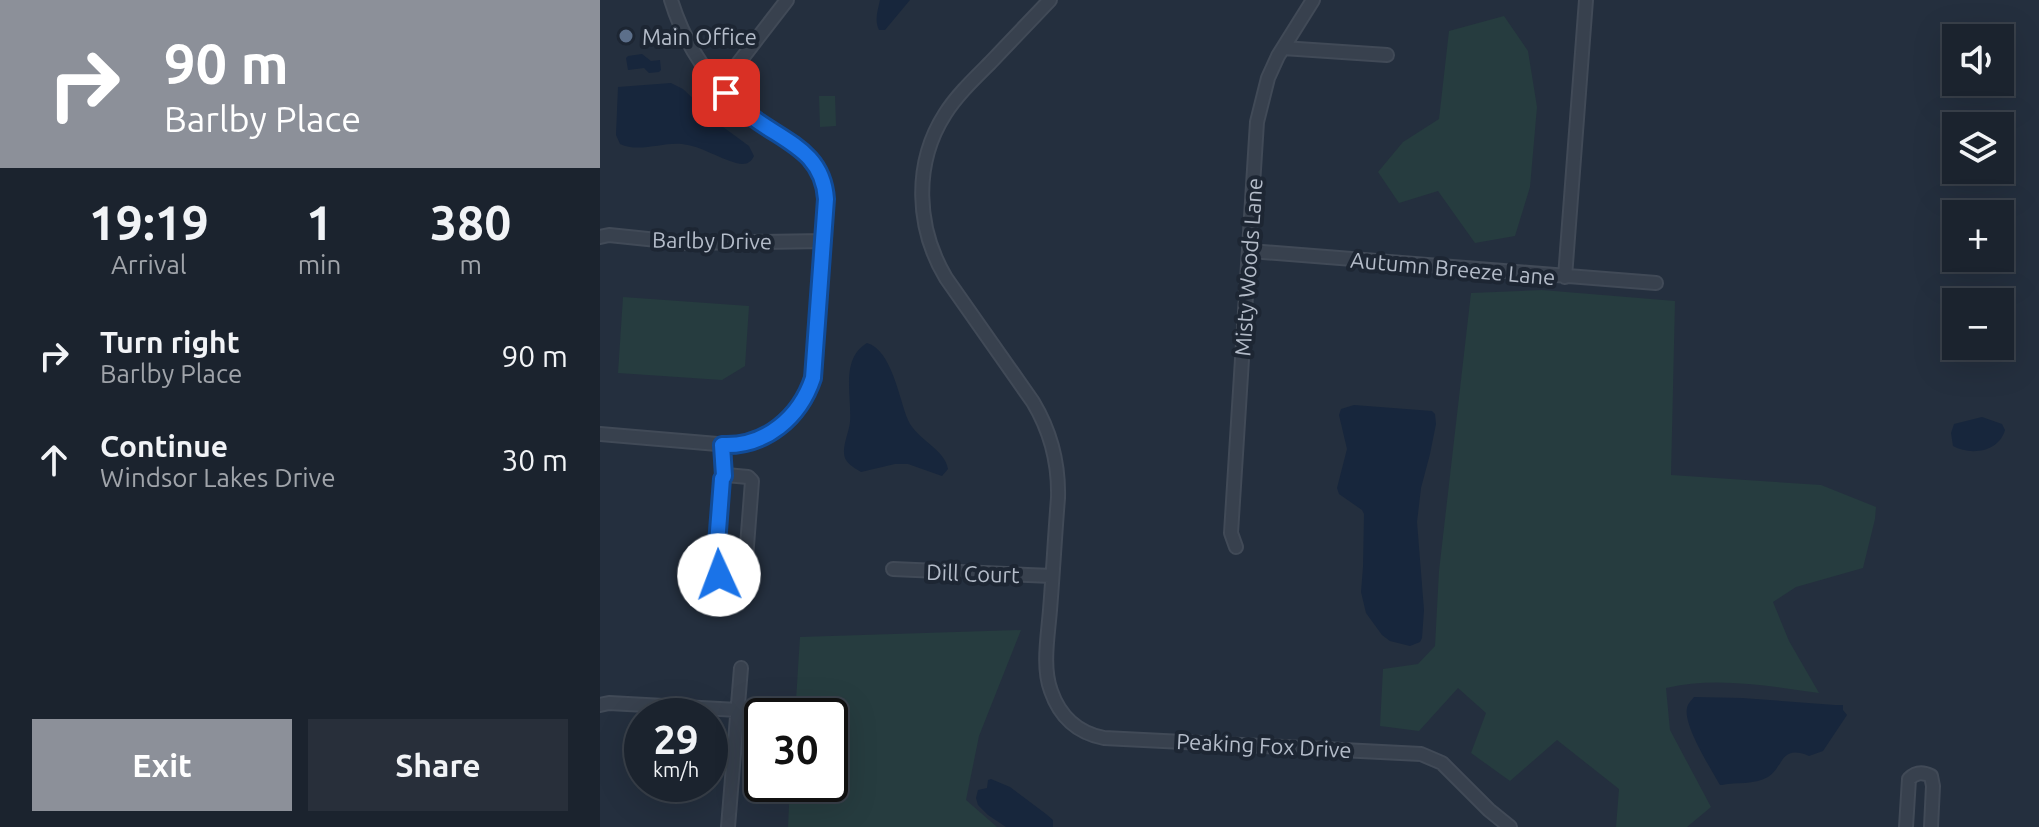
<!DOCTYPE html>
<html lang="en">
<head>
<meta charset="utf-8">
<style>
  :root { --surface:#1b232e; --page:#282f3a; --text:#f1f3f6; --muted:#a0a4aa; --line:#39404a; --accent:#8c9099 }
  body { margin:0; font-family:Ubuntu,sans-serif; background:var(--page); color:var(--text); height:100vh; display:flex; flex-direction:column; font-size:30px; white-space:nowrap }
  * { box-sizing:border-box; margin:0 }
  p { font-size:26px; color:var(--muted) }
  .icon { flex:none; width:44px; height:44px; fill:none; stroke:currentColor; stroke-width:2; stroke-linecap:round; stroke-linejoin:round }
  .map { position:relative; flex:1; overflow:hidden }
  .side { display:flex; flex-direction:column; background:var(--surface); width:600px }
  .side>* { flex:none }
  .hud { background:#8c9099; color:#fff; overflow:hidden }
  .tools { position:absolute; left:1342px; top:24px; display:grid; gap:16px }
  .tools a { display:grid; place-items:center; width:72px; height:72px; border-radius:0px; background:var(--surface); box-shadow:0 8px 32px #0002,0 0 0 2px var(--line); font-size:40px }
  .speed { position:absolute; left:24px; top:698px; display:flex; gap:16px; font-size:40px; font-weight:700; text-align:center }
  .speed>* { display:grid; place-content:center; width:104px; height:104px; border-radius:50%; background:var(--surface); box-shadow:0 8px 32px #0002,0 0 0 2px var(--line); line-height:1 }
  .speed small { font-size:20px; font-weight:400 }
  .speed .limit { border:4px solid #111; border-radius:12px; background:#fff; color:#111 }
  .pin { position:absolute; display:grid; place-items:center; width:68px; height:68px; color:#fff; margin:-34px; border-radius:16px; box-shadow:0 4px 12px #0006 }
  .me { position:absolute; width:88px; margin:-44px; rotate:358deg; stroke-linejoin:round; filter:drop-shadow(0 0 6px #0008) }
  .turn { display:flex; align-items:center; gap:28px; height:168px; padding:0 32px; font-size:36px }
  .turn .icon { width:104px; height:104px; stroke-width:2.5 }
  .turn b { display:block; font-size:56px; line-height:68px }
  .eta { display:flex; justify-content:space-evenly; align-items:center; height:136px; text-align:center }
  .eta b { font-size:48px; font-weight:700; line-height:56px }
  .primary-button { display:flex; gap:16px; margin-top:auto; padding:16px 32px }
  .primary-button a { flex:1; height:92px; border-radius:0px; background:var(--accent); color:#fff; font-size:32px; font-weight:700; line-height:92px; text-align:center }
  .primary-button a+a { background:var(--page); color:var(--text) }
  ul { padding:0; list-style:none }
  li { display:flex; align-items:center; gap:24px; height:104px; padding:0 32px }
  li div { flex:1 }
  li b { display:block; font-size:30px }
  li em { font-style:normal }
  main { display:flex; flex:1; min-height:0 }
  .map>svg:first-child { display:block }
  .green { fill:#263c3f }
  .water { fill:#17263c }
  .lines { fill:none; stroke-linecap:round; stroke-linejoin:round }
  .minor-casing { stroke:#414a57; stroke-width:16 }
  .minor { stroke:#38414e; stroke-width:12 }
  .route-casing { stroke:#114b97; stroke-width:20 }
  .route { stroke:#1a73e8; stroke-width:14 }
  .service-dot { fill:#5c6f8a; stroke:#1d2633; stroke-width:3 }
  .labels { text-anchor:middle; dominant-baseline:central; stroke-width:8; stroke-linejoin:round; paint-order:stroke }
  .poi-label { font-size:22px; fill:#b4bcc9; stroke:#1d2633; text-anchor:start }
  .street-label { font-size:22px; fill:#b4bcc9; stroke:#1d2633 }
</style>
</head>
<body>
<main>
<section class="side">
<div class="hud">
<div class="turn"><svg class="icon" aria-label="right" viewBox="0 0 24 24"><path d="M7 20v-9h11M14 6l5 5-5 5"/></svg><div><b>90 m</b>Barlby Place</div></div>
</div>
<div class="eta">
<div><b>19:19</b><p>Arrival</p></div>
<div><b>1</b><p>min</p></div>
<div><b>380</b><p>m</p></div>
</div>
<ul>
<li><svg class="icon" aria-label="right" viewBox="0 0 24 24"><path d="M7 20v-9h11M14 6l5 5-5 5"/></svg><div><b>Turn right</b><p>Barlby Place</p></div><em>90 m</em></li>
<li><svg class="icon" aria-label="ahead" viewBox="0 0 24 24"><path d="M12 20V5M6 11l6-6 6 6"/></svg><div><b>Continue</b><p>Windsor Lakes Drive</p></div><em>30 m</em></li>
</ul>
<div class="primary-button"><a>Exit</a><a>Share</a></div>
</section>
<div class="map">
<svg width="1439" height="827" viewBox="0 0 1439 827">
  <rect width="100%" height="100%" fill="#242f3e"/>
  <path class="green" d="M 904,16 L 928,51 L 937,107 L 930,187 L 915,236 L 875,243 L 838,191 L 799,203 L 778,172 L 803,142 L 839,119 L 849,31 Z
    M 219,96 L 235,96 L 236,126 L 220,127 Z
    M 942,290 L 1075,301 L 1071,475 L 1221,485 L 1276,507 L 1275,519 L 1263,568 L 1196,587 L 1173,602 L 1189,641 L 1219,693 C 1170,686 1115,676 1066,688 L 1070,730 L 1111,807 L 1087,827 L 1016,827 L 1019,789 L 957,740 L 910,781 L 871,753 L 886,713 L 858,688 L 819,731 L 780,726 L 783,669 L 818,664 L 835,646 L 839,571 L 871,293 Z
    M 23,297 L 149,306 L 145,366 L 122,380 L 18,373 Z
    M 421,630 L 379,736 L 366,800 L 397,827 L 188,827 L 190,784 L 230,784 L 230,716 L 195,716 L 200,637 Z"/>
  <path class="water" d="M 280,0 L 310,0 L 285,30 L 279,30 C 274,20 278,10 280,0 Z
    M 42,54 L 51,61 L 60,60 L 61,70 L 59,72 L 49,73 L 44,68 L 28,70 L 26,58 L 28,56 Z
    M 71,83 L 83,89 L 123,127 L 149,146 L 154,156 C 150,164 145,165 136,163 C 118,158 101,146 82,144 C 62,142 39,153 20,144 L 16,135 L 18,87 Z
    M 267,343 C 292,350 299,399 308,420 C 317,440 345,449 348,469 L 342,476 L 308,464 L 295,464 L 261,472 C 256,469 249,465 246,460 C 240,450 249,433 250,422 C 252,396 240,359 267,343 Z
    M 754,405 L 832,411 L 835,414 L 836,424 L 830,454 L 821,488 L 817,522 L 824,610 L 822,638 L 820,642 L 810,646 L 790,641 L 782,635 L 766,613 L 761,592 L 763,567 L 764,514 L 762,510 L 739,494 L 737,488 L 747,449 L 739,415 L 741,409 Z
    M 1382,417 L 1402,424 L 1405,430 C 1399,452 1371,456 1353,446 L 1351,433 L 1354,424 Z
    M 1094,697 L 1142,698 L 1235,705 L 1243,705 L 1243,710 L 1247,715 L 1223,751 L 1209,756 C 1180,744 1184,767 1168,777 C 1154,785 1136,782 1122,785 L 1120,785 C 1111,769 1083,725 1087,708 C 1088,703 1091,701 1094,697 Z
    M 391,779 L 410,787 L 446,814 L 453,820 L 453,827 L 406,827 L 388,815 L 378,805 L 376,798 L 378,790 L 387,788 L 388,780 Z"/>
  <g class="lines">
    <defs>
      <path id="minor" d="M 450,0 C 430,21 410,42 390,63 C 374,79 357,95 345,114 C 313,164 316,228 346,278 L 433,402 C 451,432 459,463 458,498 C 455,535 453,573 450,610 C 448,636 442,667 451,691 C 460,717 478,733 504,738 L 821,754 L 842,763 L 889,810 L 910,827
        M 683,48 L 787,55
        M 120,87 L 187,0
        M 0,237 L 9,235 L 86,243 L 224,241
        M 650,251 L 1056,283
        M 965,277 L 986,0
        M 0,434 L 129,445 C 214,434 214,379 219,308 C 221,273 224,238 226,203 C 227,158 192,145 160,123 C 148,115 137,105 127,95 C 101,68 82,36 71,0
        M 122,445 L 124,476
        M 126,475 L 148,477 L 152,481 L 145,572 L 141,577 L 119,575 L 115,572 L 122,479 Z
        M 636,547 L 631,533 L 657,122 L 668,78 L 678,56 L 713,0
        M 293,569 L 452,576
        M 0,705 L 9,703 L 138,710
        M 128,827 L 141,668
        M 1306,827 L 1309,779 C 1316,772 1323,772 1331,776 L 1333,786 L 1331,827"/>
    </defs>
    <use href="#minor" class="minor-casing"/>
    <use href="#minor" class="minor"/>
  </g>
  <g class="lines">
    <defs>
      <path id="route" d="M 119,575 L 115,573 L 115,570 L 122,479 L 124,476 L 122,445 C 166,447 200,417 213,378 L 226,199 C 223,155 191,144 159,122 C 147,114 136,104 126,93"/>
    </defs>
    <use href="#route" class="route-casing"/>
    <use href="#route" class="route"/>
  </g>
  <circle class="service-dot" cx="26" cy="36" r="8"/>
  <g class="labels">
    <g class="poi-label">
      <text x="42" y="36">Main Office</text>
    </g>
    <g class="street-label">
      <text transform="translate(112 240) rotate(1)">Barlby Drive</text>
      <text transform="translate(648 267) rotate(-86)">Misty Woods Lane</text>
      <text transform="translate(853 268) rotate(5)">Autumn Breeze Lane</text>
      <text transform="translate(373 573) rotate(2)">Dill Court</text>
      <text transform="translate(664 745) rotate(3)">Peaking Fox Drive</text>
    </g>
  </g>
</svg>
<div class="tools">
<a><svg class="icon" aria-label="sound" viewBox="0 0 24 24"><path d="M4 9h4l5-4v14l-5-4H4zM17 9q2 3 0 6"/></svg></a>
<a><svg class="icon" aria-label="layers" viewBox="0 0 24 24"><path d="M12 4l9 5-9 5-9-5zM3 14l9 5 9-5"/></svg></a>
<a>+</a>
<a>−</a>
</div>
<div class="speed"><div>29<small>km/h</small></div><div class="limit">30</div></div>
<div class="pin" style="left:126px;top:93px;background:#d93025"><svg class="icon" aria-label="arrive" viewBox="0 0 24 24"><path d="M6 21V4h12l-3 4 3 4H6"/></svg></div>
<svg class="me" style="left:119px;top:575px" viewBox="-20 -20 40 40"><circle r="19" fill="#fff"/><path d="M0-13L10 11 0 6-10 11z" fill="#1a73e8"/></svg>
</div>
</main>
</body>
</html>
